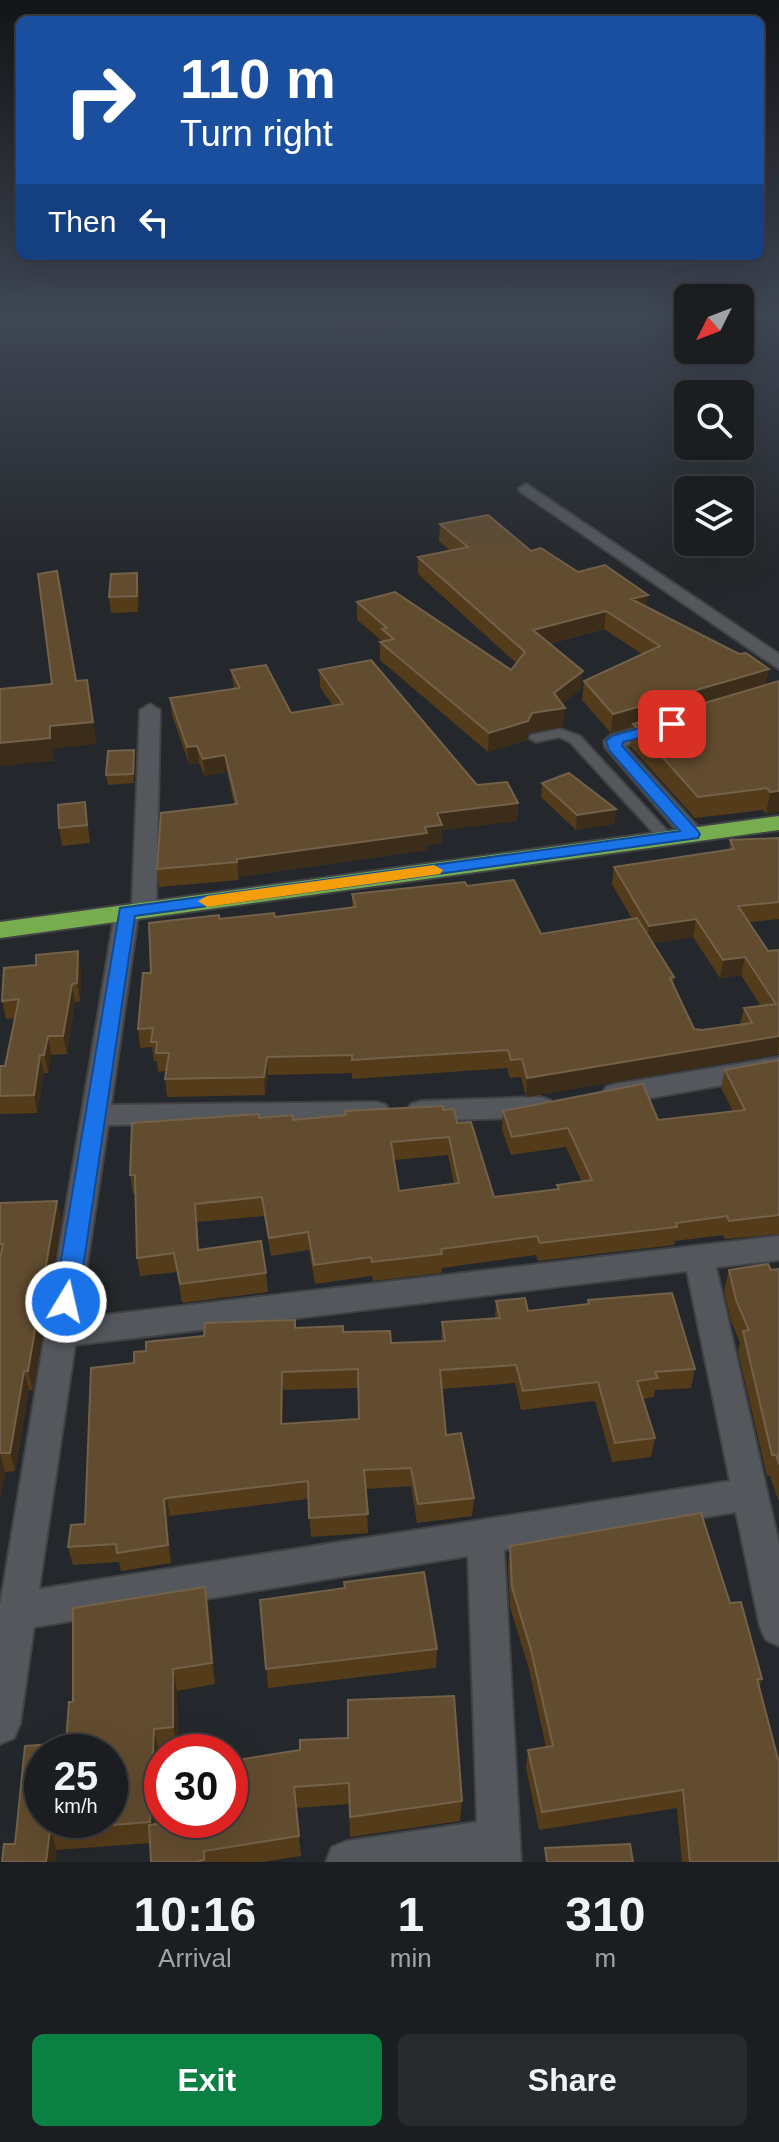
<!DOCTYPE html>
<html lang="en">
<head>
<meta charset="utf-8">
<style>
  :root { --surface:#1b1d20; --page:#282a2d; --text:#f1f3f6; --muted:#a0a2a5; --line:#393b3e; --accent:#0b8043 }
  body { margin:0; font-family:Arial,sans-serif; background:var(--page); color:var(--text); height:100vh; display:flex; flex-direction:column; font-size:30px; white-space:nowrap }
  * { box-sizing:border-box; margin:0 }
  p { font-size:26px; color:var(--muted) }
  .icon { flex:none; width:44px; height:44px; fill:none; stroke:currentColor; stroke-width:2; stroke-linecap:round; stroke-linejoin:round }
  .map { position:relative; height:1862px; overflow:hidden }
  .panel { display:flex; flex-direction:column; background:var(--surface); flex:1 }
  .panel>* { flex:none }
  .hud { position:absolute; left:16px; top:16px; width:748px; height:244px; border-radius:12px; box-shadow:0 8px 32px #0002,0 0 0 2px var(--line); background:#1a4fa0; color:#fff; overflow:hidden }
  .needle { width:52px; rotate:228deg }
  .buttons { position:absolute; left:674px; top:284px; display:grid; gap:16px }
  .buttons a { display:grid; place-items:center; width:80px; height:80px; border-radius:12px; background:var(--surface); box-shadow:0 8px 32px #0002,0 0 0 2px var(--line); font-size:40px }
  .speed { position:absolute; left:24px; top:1734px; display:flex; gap:16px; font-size:40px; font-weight:700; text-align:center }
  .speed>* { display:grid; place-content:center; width:104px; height:104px; border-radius:50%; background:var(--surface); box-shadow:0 8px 32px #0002,0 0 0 2px var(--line); line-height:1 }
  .speed small { font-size:20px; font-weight:400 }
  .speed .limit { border:12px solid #d22; background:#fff; color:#111 }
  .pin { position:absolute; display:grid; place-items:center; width:68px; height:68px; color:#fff; margin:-34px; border-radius:16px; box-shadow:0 4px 12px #0006 }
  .me { position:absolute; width:88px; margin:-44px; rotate:9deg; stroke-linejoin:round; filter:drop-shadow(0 0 6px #0008) }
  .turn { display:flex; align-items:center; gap:28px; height:168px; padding:0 32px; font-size:36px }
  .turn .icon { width:104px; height:104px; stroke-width:2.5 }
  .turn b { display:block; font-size:56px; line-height:68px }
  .then { display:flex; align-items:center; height:76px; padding:0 32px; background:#0003; gap:16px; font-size:30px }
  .eta { display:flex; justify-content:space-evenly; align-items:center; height:136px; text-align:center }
  .eta b { font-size:48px; font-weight:700; line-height:56px }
  .button { display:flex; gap:16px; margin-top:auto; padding:16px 32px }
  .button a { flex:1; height:92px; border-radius:12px; background:var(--accent); color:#fff; font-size:32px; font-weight:700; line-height:92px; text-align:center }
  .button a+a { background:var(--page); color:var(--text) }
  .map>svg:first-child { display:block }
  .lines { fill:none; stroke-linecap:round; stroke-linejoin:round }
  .lane-casing { stroke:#404246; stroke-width:4 }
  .street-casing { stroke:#404246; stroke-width:4 }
  .highway-casing { stroke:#404246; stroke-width:4 }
  .lane { fill:#54585d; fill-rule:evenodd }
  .street { fill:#54585d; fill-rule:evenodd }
  .highway { fill:#77ad4e; fill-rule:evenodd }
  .wall { fill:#543c1b; fill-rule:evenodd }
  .shaded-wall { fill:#3b2d19 }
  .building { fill:#624c2f; stroke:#736149; stroke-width:2; fill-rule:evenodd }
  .route { fill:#1a73e8; stroke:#114b97; stroke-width:2 }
  .slow { fill:#f59e0b }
</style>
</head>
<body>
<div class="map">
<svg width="779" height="1862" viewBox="0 0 779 1862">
  <rect width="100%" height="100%" fill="#24272b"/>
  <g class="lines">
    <defs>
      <path id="lane" d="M 560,729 L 580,736 L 671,835 L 673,838 L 671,841 L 661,841 L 570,742 L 559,737 L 536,742 L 529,738 L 531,735 Z"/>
      <path id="street" d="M 526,484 L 779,654 L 779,669 L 521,492 L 518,489 Z
        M 150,704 L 160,710 L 156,910 L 152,915 L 138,916 L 111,1105 L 376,1102 L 386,1105 L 390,1112 L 386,1119 L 376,1122 L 108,1125 L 79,1318 L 779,1236 L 779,1260 L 716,1267 L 779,1544 L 779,1646 L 766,1640 L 760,1627 L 736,1512 L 504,1550 L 521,1862 L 326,1862 L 332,1847 L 347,1841 L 477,1822 L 468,1556 L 34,1627 L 20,1724 L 14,1738 L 0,1744 L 0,1605 L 115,912 L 119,907 L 132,906 L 140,710 ZM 687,1271 L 730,1481 L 39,1589 L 75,1345 Z
        M 663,720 L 670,722 L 673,726 L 670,730 L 625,746 L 700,829 L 703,834 L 700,839 L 684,839 L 605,747 L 604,741 L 611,735 Z
        M 779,1057 L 779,1075 L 616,1104 L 606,1101 L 602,1094 L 606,1087 L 616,1084 Z
        M 540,1097 L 550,1100 L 554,1107 L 550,1114 L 540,1117 L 421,1121 L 411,1118 L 407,1111 L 411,1104 L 421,1101 Z"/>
      <path id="highway" d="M 779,816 L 779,830 L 0,938 L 0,922 Z"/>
    </defs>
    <use href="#lane" class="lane-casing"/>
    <use href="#street" class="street-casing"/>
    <use href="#highway" class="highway-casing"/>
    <use href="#lane" class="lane"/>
    <use href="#street" class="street"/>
    <use href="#highway" class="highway"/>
  </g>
  <path class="wall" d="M 326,315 L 389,315 L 389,328 L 350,333 Z
    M 440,524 L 531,551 L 578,572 L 646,607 L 766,685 L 779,812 L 766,814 L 763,810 L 695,818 L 630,746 L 633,726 L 611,733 L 582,700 L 584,681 L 642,654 L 604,629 L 549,644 L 581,689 L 562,704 L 563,727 L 530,732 L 527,740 L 488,752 L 380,660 L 380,642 L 382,641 L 357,620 L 357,602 L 511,670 L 516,663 L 418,574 L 418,557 L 451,551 L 439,541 Z
    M 137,573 L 139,590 L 138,612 L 111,613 L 109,597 Z
    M 231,670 L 291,713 L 333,706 L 320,687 L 319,670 L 477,785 L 518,803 L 517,821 L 442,830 L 442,843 L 427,845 L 427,850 L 238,877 L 239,880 L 159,887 L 157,869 L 234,804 L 227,772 L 205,776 L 199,763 L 189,764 L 172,715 L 170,698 L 234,689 Z
    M 134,750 L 135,759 L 134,783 L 108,785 L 106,775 Z
    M 542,783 L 616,809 L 614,824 L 576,830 L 541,797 Z
    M 85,802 L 90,843 L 62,846 L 59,828 Z
    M 779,838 L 779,919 L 749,922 L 768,951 L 779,950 L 779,1054 L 526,1097 L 521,1077 L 510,1078 L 507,1068 L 352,1079 L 352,1073 L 268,1075 L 265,1095 L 167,1097 L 165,1079 L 166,1071 L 158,1072 L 157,1061 L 154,1061 L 152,1047 L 140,1048 L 138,1029 L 151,973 L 219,919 L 275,917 L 352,907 L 352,894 L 467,886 L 541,934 L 632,919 L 612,884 L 614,867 L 729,850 L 730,840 ZM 693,937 L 720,978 L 741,975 L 761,1006 L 744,1008 L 740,1025 L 702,1030 L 694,1029 L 673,984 L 674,977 L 653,943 Z
    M 81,969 L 80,1001 L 75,1002 L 67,1054 L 51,1055 L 48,1073 L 44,1073 L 37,1113 L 0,1114 L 0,1066 L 5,1066 L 15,1018 L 6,1019 L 2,1001 Z
    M 779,1060 L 779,1234 L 725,1239 L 723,1235 L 675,1241 L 674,1245 L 538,1261 L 536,1255 L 442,1268 L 441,1273 L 373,1281 L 372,1276 L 315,1284 L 309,1250 L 271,1256 L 264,1216 L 197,1222 L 199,1250 L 266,1273 L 268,1292 L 182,1303 L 177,1272 L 140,1276 L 137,1258 L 135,1193 L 133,1194 L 130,1175 L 259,1118 L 293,1120 L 443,1110 L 457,1123 L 494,1197 L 557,1189 L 557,1185 L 582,1182 L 566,1147 L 511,1155 L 502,1130 L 503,1111 L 658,1120 L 733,1111 L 721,1088 L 725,1070 ZM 448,1155 L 454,1184 L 399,1191 L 394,1160 Z
    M 57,1201 L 61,1220 L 33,1390 L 29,1390 L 15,1471 L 5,1472 L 0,1499 L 0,1203 Z
    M 779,1269 L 779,1502 L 770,1476 L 767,1476 L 738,1352 L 740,1343 L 731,1321 L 724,1291 L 729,1270 L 771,1270 Z
    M 588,1300 L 695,1369 L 691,1388 L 655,1390 L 654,1397 L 642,1399 L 655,1438 L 651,1457 L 612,1462 L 595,1401 L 521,1410 L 515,1383 L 442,1389 L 446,1435 L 474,1498 L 472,1516 L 417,1523 L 411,1486 L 366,1489 L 368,1533 L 311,1537 L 308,1499 L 170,1516 L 167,1518 L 171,1563 L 121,1571 L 119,1562 L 73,1565 L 68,1547 L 85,1524 L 134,1363 L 295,1328 L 343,1332 L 391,1343 L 441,1341 L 442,1322 L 495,1318 L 496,1301 L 528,1311 L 587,1305 ZM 358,1388 L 359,1419 L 283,1424 L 283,1390 Z
    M 510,1546 L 730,1603 L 762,1679 L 759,1688 L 779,1862 L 682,1862 L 677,1808 L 539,1830 L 526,1768 L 528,1750 L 546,1747 L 529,1669 L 510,1607 L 508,1567 Z
    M 205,1587 L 209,1609 L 215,1684 L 177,1691 L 178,1749 L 159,1750 L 156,1824 L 230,1820 L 230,1761 L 462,1801 L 460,1821 L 350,1837 L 349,1804 L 296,1808 L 301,1856 L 263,1862 L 151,1862 L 150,1843 L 57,1850 L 15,1844 L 66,1743 L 73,1702 Z
    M 260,1600 L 437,1649 L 436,1668 L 268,1688 Z"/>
  <path class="shaded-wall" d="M 362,315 L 389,315 L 389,328 L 350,333 L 350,316 Z
    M 137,573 L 139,590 L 138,612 L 137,596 Z
    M 648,595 L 646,613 L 631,599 Z
    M 606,611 L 604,629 L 532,648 L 533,630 Z
    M 769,669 L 765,688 L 633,724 L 633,726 L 611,733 L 613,714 Z
    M 583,671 L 581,689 L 555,710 L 565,708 L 563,727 L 530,732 L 527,740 L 488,752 L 489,733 L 532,713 L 554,693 Z
    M 93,722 L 97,744 L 53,749 L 54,761 L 0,766 L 0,743 L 50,726 Z
    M 197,746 L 199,763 L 189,764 L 187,747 Z
    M 134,750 L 135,759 L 134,783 L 133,774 Z
    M 225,755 L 227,772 L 205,776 L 203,759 Z
    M 779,791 L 779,812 L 766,814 L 770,792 Z
    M 518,803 L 517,821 L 442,830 L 442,843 L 427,845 L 427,850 L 238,877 L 237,859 L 425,827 L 437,813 Z
    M 616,809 L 614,824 L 576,830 L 577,815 Z
    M 696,919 L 693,937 L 646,944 L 649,926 Z
    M 78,951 L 81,969 L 80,1001 L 77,983 Z
    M 745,957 L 741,975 L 720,978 L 723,960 Z
    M 72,984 L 75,1002 L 67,1054 L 63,1036 Z
    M 48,1036 L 51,1055 L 48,1073 L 44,1055 Z
    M 779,1036 L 778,1054 L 526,1097 L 527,1078 Z
    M 40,1055 L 44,1073 L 37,1113 L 34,1095 Z
    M 267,1057 L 268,1075 L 265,1095 L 264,1077 Z
    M 57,1201 L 61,1220 L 33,1390 L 28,1371 Z
    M 24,1371 L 29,1390 L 15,1471 L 10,1453 Z
    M 282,1372 L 283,1390 L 283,1443 L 281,1424 Z
    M 0,1453 L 5,1472 L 0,1499 Z
    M 167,1498 L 170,1516 L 167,1518 L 171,1563 L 168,1545 L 164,1500 Z
    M 205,1587 L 209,1609 L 215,1684 L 212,1663 Z
    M 173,1669 L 177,1691 L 178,1749 L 173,1727 Z
    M 154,1729 L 159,1750 L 155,1842 L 150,1822 Z
    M 50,1830 L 57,1850 L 56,1862 L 46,1862 Z"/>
  <path class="building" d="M 488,515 L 531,551 L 541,548 L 578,572 L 605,565 L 648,595 L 631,599 L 739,654 L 746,653 L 769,669 L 613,714 L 584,681 L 660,646 L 606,611 L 533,630 L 583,671 L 554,693 L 565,708 L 532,713 L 528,721 L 489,733 L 380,642 L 394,639 L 382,629 L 387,628 L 357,602 L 395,592 L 511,670 L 525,652 L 418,557 L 468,547 L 440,524 Z
    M 57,571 L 76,681 L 87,680 L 93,722 L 50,726 L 50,738 L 0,743 L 0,689 L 52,684 L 38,574 Z
    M 137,573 L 137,596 L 109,597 L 111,574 Z
    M 371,660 L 477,785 L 507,782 L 518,803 L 437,813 L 442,825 L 425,827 L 427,833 L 237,859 L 237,862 L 157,869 L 161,813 L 237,804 L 225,755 L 203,759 L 197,746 L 187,747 L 170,698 L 240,688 L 231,670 L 266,665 L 291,713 L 343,704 L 319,670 Z
    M 779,681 L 779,791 L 770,792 L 767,788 L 698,797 L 633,724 Z
    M 134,750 L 133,774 L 106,775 L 108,751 Z
    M 569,773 L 616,809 L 577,815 L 542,783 Z
    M 85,802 L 87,825 L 59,828 L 58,805 Z
    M 779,838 L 779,902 L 738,906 L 768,951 L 779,950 L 779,1036 L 527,1078 L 522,1059 L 511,1060 L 508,1050 L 352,1060 L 352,1055 L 267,1057 L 264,1077 L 165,1079 L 169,1053 L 156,1053 L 157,1042 L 151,1042 L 153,1028 L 138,1029 L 143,973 L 151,973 L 149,923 L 219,915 L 219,919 L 274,913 L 275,917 L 356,907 L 352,894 L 465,882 L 467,886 L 514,880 L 541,934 L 637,918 L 674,977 L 670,978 L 694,1029 L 702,1030 L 752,1023 L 744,1008 L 776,1004 L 745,957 L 723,960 L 696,919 L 649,926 L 614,867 L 734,849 L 730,840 Z
    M 78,951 L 77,983 L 72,984 L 63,1036 L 48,1036 L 44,1055 L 40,1055 L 34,1095 L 0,1096 L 0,1066 L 5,1066 L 19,999 L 2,1001 L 4,968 L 36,965 L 36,955 Z
    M 779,1060 L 779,1215 L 729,1221 L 727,1216 L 676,1223 L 677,1227 L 540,1243 L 537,1236 L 441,1249 L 442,1254 L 372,1262 L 371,1257 L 314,1265 L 308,1232 L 269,1238 L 262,1197 L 195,1204 L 198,1250 L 261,1241 L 266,1273 L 180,1284 L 174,1253 L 137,1258 L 135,1175 L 130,1175 L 132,1123 L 259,1114 L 259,1118 L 293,1115 L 293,1120 L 346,1115 L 345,1111 L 443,1106 L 443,1110 L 454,1109 L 457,1123 L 471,1122 L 494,1197 L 559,1189 L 557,1185 L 592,1180 L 568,1128 L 512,1137 L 503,1111 L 643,1084 L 658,1120 L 745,1110 L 725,1070 ZM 449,1137 L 459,1183 L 399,1191 L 391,1142 Z
    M 57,1201 L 28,1371 L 24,1371 L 10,1453 L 0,1453 L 0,1259 L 3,1244 L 0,1244 L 0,1203 Z
    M 768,1264 L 771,1270 L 779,1269 L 779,1464 L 776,1455 L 772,1455 L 743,1331 L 749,1330 L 736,1300 L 729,1270 Z
    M 672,1293 L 695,1369 L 655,1372 L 658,1378 L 637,1381 L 655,1438 L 615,1443 L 598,1382 L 523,1391 L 516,1365 L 440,1370 L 446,1435 L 461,1433 L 474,1498 L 418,1504 L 411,1468 L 364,1470 L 368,1514 L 309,1518 L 308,1481 L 167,1498 L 164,1500 L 168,1545 L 117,1553 L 116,1544 L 68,1547 L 71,1525 L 85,1524 L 91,1368 L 134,1363 L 134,1352 L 146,1351 L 146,1342 L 204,1336 L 205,1323 L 295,1320 L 295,1328 L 343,1326 L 343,1332 L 390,1331 L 391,1343 L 445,1341 L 442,1322 L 500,1318 L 496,1301 L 525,1298 L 528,1311 L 589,1304 L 588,1300 ZM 358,1369 L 359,1419 L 281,1424 L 282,1372 Z
    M 701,1513 L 730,1603 L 741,1602 L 762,1679 L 757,1679 L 779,1763 L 779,1862 L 690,1862 L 683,1790 L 542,1812 L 528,1750 L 553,1746 L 531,1650 L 512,1587 L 510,1546 Z
    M 424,1572 L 437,1649 L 266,1669 L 260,1600 L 345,1588 L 344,1582 Z
    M 205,1587 L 212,1663 L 173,1669 L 173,1727 L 154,1729 L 150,1822 L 50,1830 L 46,1862 L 2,1862 L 4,1844 L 15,1844 L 25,1746 L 66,1743 L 69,1702 L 73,1702 L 73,1608 ZM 42,1752 L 110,1752 L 110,1820 L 42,1820 Z
    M 454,1696 L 462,1801 L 350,1817 L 349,1783 L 294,1787 L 299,1836 L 204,1851 L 204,1860 L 193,1862 L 151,1862 L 149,1825 L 178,1820 L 230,1820 L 230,1761 L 300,1750 L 300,1740 L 348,1738 L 348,1700 Z
    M 630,1844 L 633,1862 L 547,1862 L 545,1848 Z"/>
  <linearGradient id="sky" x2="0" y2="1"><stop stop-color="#141518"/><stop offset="0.55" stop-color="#3f4755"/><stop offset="1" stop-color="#3f4755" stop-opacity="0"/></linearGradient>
  <rect width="779" height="575" fill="url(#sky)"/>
  <path class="route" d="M 672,719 L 679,724 L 677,727 L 623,742 L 622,746 L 698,831 L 700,834 L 698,838 L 135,916 L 78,1302 L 74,1309 L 66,1312 L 57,1309 L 54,1302 L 120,908 L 680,831 L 609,750 L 606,741 L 612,736 Z"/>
  <path class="slow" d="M 434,865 L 443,870 L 440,874 L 207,907 L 198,901 L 207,896 Z"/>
</svg>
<div class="buttons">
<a><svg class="needle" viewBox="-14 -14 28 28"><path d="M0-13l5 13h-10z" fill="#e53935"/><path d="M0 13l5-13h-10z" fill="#a0a2a5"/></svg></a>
<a><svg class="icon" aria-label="search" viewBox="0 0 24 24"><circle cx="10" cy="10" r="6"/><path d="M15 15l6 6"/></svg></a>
<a><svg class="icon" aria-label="layers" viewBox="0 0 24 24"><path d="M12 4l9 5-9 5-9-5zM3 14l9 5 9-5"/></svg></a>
</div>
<div class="speed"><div>25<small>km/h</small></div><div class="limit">30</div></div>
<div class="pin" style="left:672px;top:724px;background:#d93025"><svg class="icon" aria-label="arrive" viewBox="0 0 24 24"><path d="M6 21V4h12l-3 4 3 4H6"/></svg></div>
<svg class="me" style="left:66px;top:1302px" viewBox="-20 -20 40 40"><circle r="17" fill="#1a73e8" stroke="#fff" stroke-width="3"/><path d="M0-11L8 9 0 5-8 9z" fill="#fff"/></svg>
<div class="hud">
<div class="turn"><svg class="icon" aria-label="right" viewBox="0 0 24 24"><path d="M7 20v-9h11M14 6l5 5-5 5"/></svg><div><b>110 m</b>Turn right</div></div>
<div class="then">Then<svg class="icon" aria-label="left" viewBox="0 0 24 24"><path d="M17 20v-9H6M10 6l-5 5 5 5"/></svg></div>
</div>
</div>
<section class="panel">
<div class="eta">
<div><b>10:16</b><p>Arrival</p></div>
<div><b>1</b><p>min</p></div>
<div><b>310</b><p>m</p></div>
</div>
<div class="button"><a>Exit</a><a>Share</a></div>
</section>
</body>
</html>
